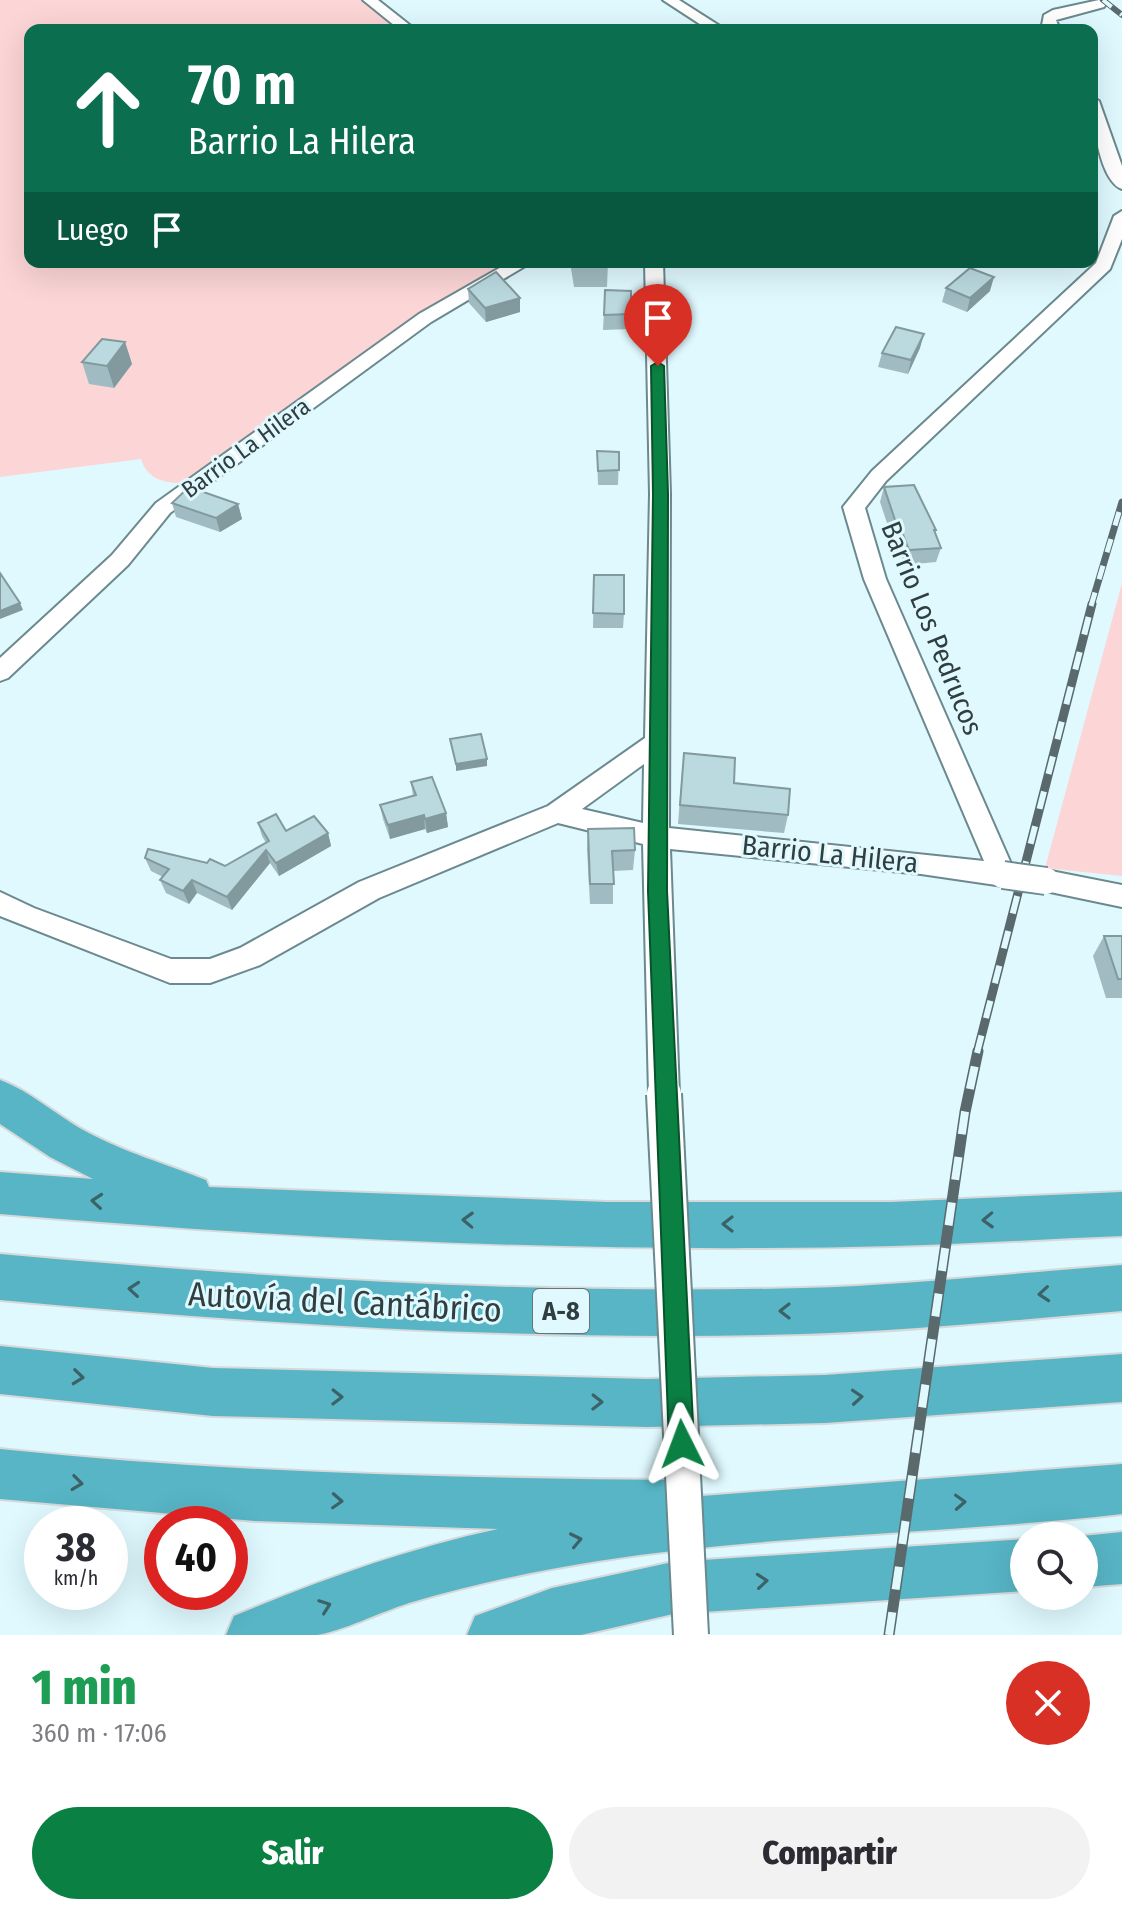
<!DOCTYPE html>
<html lang="es">
<head>
<meta charset="utf-8">
<style>
  :root { --surface:#fff; --page:#f2f2f3; --text:#2b2b33; --muted:#7c7c81; --accent:#0b8043 }
  body { margin:0; font-family:"Fira Sans Condensed",sans-serif; background:var(--page); color:var(--text); height:100vh; display:flex; flex-direction:column; font-size:30px; white-space:nowrap }
  * { box-sizing:border-box; margin:0 }
  p { font-size:26px; color:var(--muted) }
  .icon { flex:none; width:44px; height:44px; fill:none; stroke:currentColor; stroke-width:2; stroke-linecap:round; stroke-linejoin:round }
  .map { position:relative; height:1635px; overflow:hidden }
  .details { display:flex; flex-direction:column; background:var(--surface); flex:1 }
  .details>* { flex:none }
  .hud { position:absolute; left:24px; top:24px; width:1074px; height:244px; border-radius:16px; box-shadow:0 8px 32px #0002; background:#0b6e4f; color:#fff; overflow:hidden }
  .buttons { position:absolute; left:1010px; top:1522px; display:grid; gap:16px }
  .buttons a { display:grid; place-items:center; width:88px; height:88px; border-radius:50%; background:var(--surface); box-shadow:0 8px 32px #0002; font-size:40px }
  .speed { position:absolute; left:24px; top:1506px; display:flex; gap:16px; font-size:40px; font-weight:700; text-align:center }
  .speed>* { display:grid; place-content:center; width:104px; height:104px; border-radius:50%; background:var(--surface); box-shadow:0 8px 32px #0002; line-height:1 }
  .speed small { font-size:20px; font-weight:400 }
  .speed .limit { border:12px solid #d22; background:#fff; color:#111 }
  .pin { position:absolute; display:grid; place-items:center; width:68px; height:68px; color:#fff; margin:-82px -34px; border-radius:50% 50% 50% 0; rotate:-45deg; box-shadow:0 0 8px #0007 }
  .pin .icon { rotate:45deg }
  .me { position:absolute; width:88px; margin:-44px; rotate:357deg; stroke-linejoin:round; filter:drop-shadow(0 0 6px #0008) }
  .turn { display:flex; align-items:center; gap:28px; height:168px; padding:0 32px; font-size:36px }
  .turn .icon { width:104px; height:104px; stroke-width:2.5 }
  .turn b { display:block; font-size:56px; line-height:68px }
  .then { display:flex; align-items:center; height:76px; padding:0 32px; background:#0003; gap:16px; font-size:30px }
  .round { display:grid; place-items:center; flex:none; width:84px; height:84px; border-radius:42px; background:var(--page) }
  .summary { display:flex; align-items:center; justify-content:space-between; height:136px; padding:0 32px }
  h1 { font-size:48px; font-weight:800; line-height:60px; color:#1e9e55 }
  .action { display:flex; gap:16px; margin-top:auto; padding:16px 32px }
  .action a { flex:1; height:92px; border-radius:48px; background:var(--accent); color:#fff; font-size:32px; font-weight:800; line-height:92px; text-align:center }
  .action a+a { background:var(--page); color:var(--text) }
  .map>svg:first-child { display:block }
  .green { fill:#fcd5d6 }
  .lines { fill:none; stroke-linecap:round; stroke-linejoin:round }
  .minor-casing { stroke:#6b898e; stroke-width:4 }
  .highway-casing { stroke:#d6d8d9; stroke-width:4 }
  .minor { fill:#fff; fill-rule:evenodd }
  .highway { fill:#57b5c5; fill-rule:evenodd }
  .rail-far3-casing { stroke:#59696c; stroke-width:6 }
  .rail-far2-casing { stroke:#59696c; stroke-width:7 }
  .rail-far1-casing { stroke:#59696c; stroke-width:9 }
  .rail-casing { stroke:#59696c; stroke-width:11 }
  .rail-far3 { stroke:#dff9fe; stroke-width:4; stroke-dasharray:11; stroke-linecap:butt }
  .rail-far2 { stroke:#dff9fe; stroke-width:5; stroke-dasharray:14; stroke-linecap:butt }
  .rail-far1 { stroke:#dff9fe; stroke-width:6; stroke-dasharray:18; stroke-linecap:butt }
  .rail { stroke:#dff9fe; stroke-width:8; stroke-dasharray:23; stroke-linecap:butt }
  .minor-bridge-far1-casing { stroke:#6b898e; stroke-width:30; stroke-linecap:butt }
  .minor-bridge-casing { stroke:#6b898e; stroke-width:38; stroke-linecap:butt }
  .minor-bridge-far1 { stroke:#fff; stroke-width:26 }
  .minor-bridge { stroke:#fff; stroke-width:34 }
  .wall { fill:#a0bbc1 }
  .shaded-wall { fill:#82999d }
  .building { fill:#badae0; stroke:#82999d; stroke-width:2 }
  .oneway { stroke:#3c6268 }
  .route { fill:#0b8043; stroke:#07532c; stroke-width:2 }
  .labels { text-anchor:middle; dominant-baseline:central; stroke-width:6; stroke-linejoin:round; paint-order:stroke }
  .far-street-label { font-size:24px; fill:#313e40; stroke:#dff9fe }
  .shield { fill:#dff9fe; stroke:#657679; stroke-width:2 }
  .shield-label { font-size:26px; font-weight:bold; fill:#313e40 }
  .street-label { font-size:28px; fill:#313e40; stroke:#dff9fe }
  .near-street-label { font-size:34px; fill:#313e40; stroke:#dff9fe }
</style>
</head>
<body>
<div class="map">
<svg width="1122" height="1635" viewBox="0 0 1122 1635">
  <rect width="100%" height="100%" fill="#dff9fe"/>
  <path class="green" d="M 0,0 L 363,0 L 401,30 L 30,30 L 30,262 L 516,262 L 192,483 C 169,484 148,482 141,459 L 0,477 Z
    M 1122,583 L 1122,876 L 1045,868 Z"/>
  <g class="lines">
    <defs>
      <path id="minor" d="M 363,0 L 378,0 L 416,30 L 400,30 Z
        M 663,0 L 679,0 L 726,30 L 709,30 Z
        M 1099,0 L 1106,4 L 1104,7 L 1056,20 L 1060,30 L 1046,30 L 1042,25 L 1044,15 L 1053,10 Z
        M 1092,97 L 1099,101 L 1122,166 L 1122,189 C 1099,181 1092,118 1092,97 Z
        M 1122,211 L 1122,239 L 1110,269 L 886,481 L 865,508 L 886,579 L 1016,875 L 1013,883 L 1003,886 L 921,874 L 670,849 L 679,1094 L 675,1104 L 664,1108 L 653,1104 L 649,1094 L 643,844 L 558,823 L 379,898 L 260,965 L 210,983 L 170,983 L 0,916 L 0,892 L 34,908 L 171,959 L 210,959 L 240,948 L 359,882 L 548,806 L 645,738 L 650,494 L 645,262 L 663,262 L 670,494 L 669,828 L 984,861 L 864,579 L 843,507 L 872,471 L 1096,263 L 1114,216 ZM 644,764 L 643,823 L 582,809 Z
        M 510,262 L 532,262 L 431,322 L 170,513 L 128,565 L 8,678 L 0,681 L 0,658 L 112,555 L 156,503 L 419,314 Z
        M 1046,870 L 1122,885 L 1122,907 L 1036,889 L 1033,881 L 1036,873 Z"/>
      <path id="highway" d="M 0,1080 C 30,1091 56,1115 85,1131 C 126,1153 163,1163 206,1180 L 209,1187 L 607,1202 L 891,1202 L 1122,1192 L 1122,1236 C 1046,1239 969,1244 893,1246 C 595,1254 296,1239 0,1214 L 0,1172 L 93,1179 L 50,1157 L 0,1124 Z
        M 0,1254 C 267,1278 534,1295 803,1288 C 909,1285 1016,1273 1122,1265 L 1122,1311 C 1016,1320 909,1331 803,1334 C 534,1342 267,1324 0,1300 Z
        M 0,1346 L 213,1368 L 647,1379 L 825,1375 L 1122,1354 L 1122,1402 L 825,1423 L 647,1427 L 213,1416 L 0,1394 Z
        M 0,1449 C 227,1473 453,1478 681,1480 L 699,1487 L 702,1496 L 1122,1464 L 1122,1514 C 947,1534 772,1534 598,1561 C 534,1571 470,1585 409,1603 C 383,1611 340,1632 317,1635 C 288,1635 256,1635 226,1635 L 234,1616 C 320,1580 406,1549 498,1529 L 255,1521 L 0,1499 Z
        M 1122,1532 L 1122,1584 L 1084,1587 L 1082,1536 Z
        M 1024,1539 L 1024,1591 L 673,1614 L 581,1635 L 467,1635 L 475,1616 L 552,1588 L 673,1562 Z"/>
    </defs>
    <use href="#minor" class="minor-casing"/>
    <use href="#highway" class="highway-casing"/>
    <use href="#minor" class="minor"/>
    <use href="#highway" class="highway"/>
    <defs>
      <path id="rail-far3" d="M 1103,0 L 1122,15"/>
      <path id="rail-far2" d="M 1091,606 L 1122,502"/>
      <path id="rail-far1" d="M 977,1053 L 1092,604"/>
      <path id="rail" d="M 889,1635 L 965,1112 L 978,1051"/>
    </defs>
    <use href="#rail-far3" class="rail-far3-casing"/>
    <use href="#rail-far2" class="rail-far2-casing"/>
    <use href="#rail-far1" class="rail-far1-casing"/>
    <use href="#rail" class="rail-casing"/>
    <use href="#rail-far3" class="rail-far3"/>
    <use href="#rail-far2" class="rail-far2"/>
    <use href="#rail-far1" class="rail-far1"/>
    <use href="#rail" class="rail"/>
    <defs>
      <path id="minor-bridge-far1" d="M 1003,875 L 1046,881"/>
      <path id="minor-bridge" d="M 664,1094 L 691,1635"/>
    </defs>
    <use href="#minor-bridge-far1" class="minor-bridge-far1-casing"/>
    <use href="#minor-bridge" class="minor-bridge-casing"/>
    <use href="#minor-bridge-far1" class="minor-bridge-far1"/>
    <use href="#minor-bridge" class="minor-bridge"/>
  </g>
  <path class="wall" d="M 570,262 L 608,262 L 607,287 L 574,287 Z
    M 946,288 L 990,291 L 967,312 L 942,302 Z
    M 468,289 L 520,298 L 520,312 L 486,322 L 469,303 Z
    M 605,290 L 631,291 L 631,329 L 603,330 Z
    M 125,342 L 132,364 L 114,388 L 89,384 L 82,362 Z
    M 920,348 L 908,374 L 878,367 L 882,353 Z
    M 597,451 L 619,452 L 618,485 L 598,485 Z
    M 884,487 L 936,530 L 935,534 L 941,548 L 936,562 L 905,565 L 898,547 L 895,547 L 880,502 Z
    M 172,503 L 238,504 L 242,519 L 220,532 L 176,517 Z
    M 594,575 L 624,614 L 623,628 L 593,628 Z
    M 682,772 L 734,783 L 788,815 L 784,833 L 678,824 Z
    M 411,782 L 446,813 L 448,827 L 427,833 L 425,829 L 390,839 L 383,819 L 380,805 L 413,796 Z
    M 258,823 L 286,831 L 328,833 L 331,846 L 279,876 L 270,863 L 232,910 L 197,893 L 189,904 L 166,893 L 160,880 L 163,877 L 151,871 L 145,858 L 225,866 L 266,843 L 262,836 Z
    M 588,829 L 635,850 L 633,870 L 613,871 L 613,904 L 590,904 L 587,849 Z
    M 1104,936 L 1122,936 L 1122,998 L 1106,998 L 1093,956 Z"/>
  <path class="shaded-wall" d="M 994,277 L 990,291 L 967,312 L 970,298 Z
    M 520,298 L 520,312 L 486,322 L 485,308 Z
    M 924,334 L 920,348 L 908,374 L 911,360 Z
    M 125,342 L 132,364 L 114,388 L 107,366 Z
    M 238,504 L 242,519 L 220,532 L 216,518 Z
    M 20,603 L 23,610 L 0,619 L 0,611 Z
    M 487,759 L 487,766 L 456,771 L 456,764 Z
    M 446,813 L 448,827 L 427,833 L 425,819 Z
    M 424,815 L 425,829 L 390,839 L 388,825 Z
    M 328,833 L 331,846 L 279,876 L 276,863 Z
    M 266,850 L 270,863 L 232,910 L 227,897 Z
    M 192,880 L 197,893 L 189,904 L 183,891 Z"/>
  <path class="building" d="M 573,262 L 608,262 L 608,265 L 574,266 Z
    M 970,268 L 994,277 L 970,298 L 946,288 Z
    M 496,272 L 520,298 L 485,308 L 468,289 Z
    M 605,290 L 631,291 L 631,314 L 604,315 Z
    M 896,327 L 924,334 L 911,360 L 882,353 Z
    M 102,339 L 125,342 L 107,366 L 82,362 Z
    M 597,451 L 619,452 L 619,470 L 598,471 Z
    M 914,485 L 936,530 L 934,530 L 941,548 L 909,550 L 902,532 L 899,532 L 884,487 Z
    M 189,487 L 238,504 L 216,518 L 172,503 Z
    M 0,573 L 20,603 L 0,611 Z
    M 594,575 L 624,575 L 624,614 L 593,613 Z
    M 481,734 L 487,759 L 456,764 L 450,739 Z
    M 684,753 L 735,758 L 734,783 L 790,789 L 788,815 L 680,805 Z
    M 432,777 L 446,813 L 425,819 L 424,815 L 388,825 L 380,805 L 416,795 L 411,782 Z
    M 276,814 L 286,831 L 314,816 L 328,833 L 276,863 L 266,850 L 227,897 L 192,880 L 183,891 L 160,880 L 169,869 L 145,858 L 148,849 L 207,863 L 210,859 L 225,866 L 269,841 L 258,823 Z
    M 634,828 L 635,850 L 612,851 L 614,884 L 590,884 L 588,829 Z
    M 1104,936 L 1122,936 L 1122,979 L 1118,979 Z"/>
  <defs><path id="oneway-chevron" d="M-2-3.5L2.5 0L-2 3.5" fill="none" stroke-width="1.6" stroke-linecap="round" stroke-linejoin="round" transform="scale(2)"/></defs>
  <g class="oneway">
    <use href="#oneway-chevron" transform="translate(97 1201) rotate(-175)"/>
    <use href="#oneway-chevron" transform="translate(468 1220) rotate(-178)"/>
    <use href="#oneway-chevron" transform="translate(988 1220) rotate(178)"/>
    <use href="#oneway-chevron" transform="translate(728 1224) rotate(-180)"/>
    <use href="#oneway-chevron" transform="translate(134 1289) rotate(-175)"/>
    <use href="#oneway-chevron" transform="translate(1044 1294) rotate(175)"/>
    <use href="#oneway-chevron" transform="translate(785 1311) rotate(180)"/>
    <use href="#oneway-chevron" transform="translate(78 1377) rotate(6)"/>
    <use href="#oneway-chevron" transform="translate(337 1397) rotate(1)"/>
    <use href="#oneway-chevron" transform="translate(857 1397) rotate(-4)"/>
    <use href="#oneway-chevron" transform="translate(597 1402) rotate(1)"/>
    <use href="#oneway-chevron" transform="translate(77 1483) rotate(7)"/>
    <use href="#oneway-chevron" transform="translate(337 1501) rotate(3)"/>
    <use href="#oneway-chevron" transform="translate(960 1502) rotate(-3)"/>
    <use href="#oneway-chevron" transform="translate(576 1540) rotate(-12)"/>
    <use href="#oneway-chevron" transform="translate(762 1581) rotate(-5)"/>
    <use href="#oneway-chevron" transform="translate(325 1606) rotate(-20)"/>
  </g>
  <path class="route" d="M 658,362 L 664,366 L 668,494 L 667,891 L 694,1444 L 690,1453 L 682,1457 L 673,1453 L 669,1444 L 648,891 L 653,494 L 651,366 Z"/>
  <g class="labels">
    <g class="far-street-label">
      <text transform="translate(246 448) rotate(-36)">Barrio La Hilera</text>
    </g>
    <rect class="shield" x="533" y="1289" width="56" height="44" rx="6"/>
    <g class="shield-label">
      <text x="561" y="1311">A-8</text>
    </g>
    <g class="street-label">
      <text transform="translate(932 628) rotate(68)">Barrio Los Pedrucos</text>
      <text transform="translate(830 854) rotate(6)">Barrio La Hilera</text>
    </g>
    <g class="near-street-label">
      <text transform="translate(345 1302) rotate(3)">Autovía del Cantábrico</text>
    </g>
  </g>
</svg>
<div class="buttons">
<a><svg class="icon" aria-label="search" viewBox="0 0 24 24"><circle cx="10" cy="10" r="6"/><path d="M15 15l6 6"/></svg></a>
</div>
<div class="speed"><div>38<small>km/h</small></div><div class="limit">40</div></div>
<div class="pin" style="left:658px;top:366px;background:#d93025"><svg class="icon" aria-label="arrive" viewBox="0 0 24 24"><path d="M6 21V4h12l-3 4 3 4H6"/></svg></div>
<svg class="me" style="left:682px;top:1444px" viewBox="-20 -20 40 40"><path d="M0-17L14 15 0 8-14 15z" fill="#0b8043" stroke="#fff" stroke-width="4"/></svg>
<div class="hud">
<div class="turn"><svg class="icon" aria-label="ahead" viewBox="0 0 24 24"><path d="M12 20V5M6 11l6-6 6 6"/></svg><div><b>70 m</b>Barrio La Hilera</div></div>
<div class="then">Luego<svg class="icon" aria-label="arrive" viewBox="0 0 24 24"><path d="M6 21V4h12l-3 4 3 4H6"/></svg></div>
</div>
</div>
<section class="details">
<div class="summary"><div><h1>1 min</h1><p>360 m · 17:06</p></div><a class="round" style="background:#d93025;color:#fff"><svg class="icon" aria-label="close" viewBox="0 0 24 24"><path d="M6 6l12 12M18 6L6 18"/></svg></a></div>
<div class="action"><a>Salir</a><a>Compartir</a></div>
</section>
</body>
</html>
